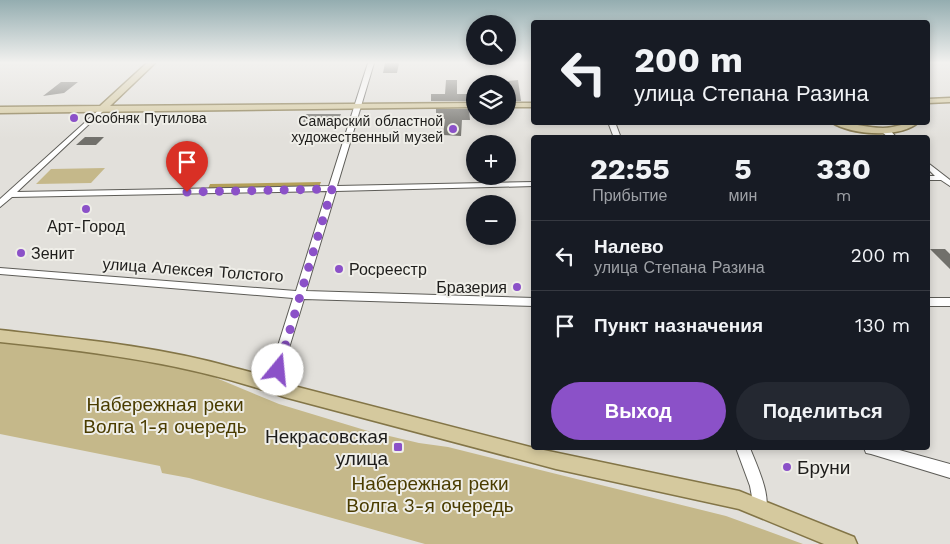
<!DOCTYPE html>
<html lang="ru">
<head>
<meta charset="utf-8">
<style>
  :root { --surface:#171b24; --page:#242831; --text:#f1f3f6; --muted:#9ea1a6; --line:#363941; --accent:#8b51c8 }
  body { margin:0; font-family:"Work Sans",sans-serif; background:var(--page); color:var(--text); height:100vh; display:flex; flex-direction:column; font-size:19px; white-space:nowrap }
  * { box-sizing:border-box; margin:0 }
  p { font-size:16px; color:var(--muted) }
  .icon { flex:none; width:28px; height:28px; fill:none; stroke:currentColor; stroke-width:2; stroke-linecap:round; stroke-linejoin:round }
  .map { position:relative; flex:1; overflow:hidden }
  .drawer { position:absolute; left:531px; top:135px; width:399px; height:315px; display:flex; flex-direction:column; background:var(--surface); border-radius:5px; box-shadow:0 2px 8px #0003 }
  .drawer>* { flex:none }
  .guide { position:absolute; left:531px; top:20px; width:399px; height:105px; border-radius:5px; box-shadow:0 2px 8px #0003; background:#171b24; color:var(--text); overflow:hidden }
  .controls { position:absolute; left:466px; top:15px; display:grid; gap:10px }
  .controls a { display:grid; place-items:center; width:50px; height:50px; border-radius:50%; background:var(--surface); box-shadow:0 2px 8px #0003; font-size:25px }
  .pin { position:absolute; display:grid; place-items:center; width:42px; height:42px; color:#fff; margin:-51px -21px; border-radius:50% 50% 50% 0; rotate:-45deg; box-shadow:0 0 5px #0007 }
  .pin .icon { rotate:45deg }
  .me { position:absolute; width:55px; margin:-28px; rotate:17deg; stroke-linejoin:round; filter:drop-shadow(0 0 4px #0008) }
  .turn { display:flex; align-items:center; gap:18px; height:105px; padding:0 20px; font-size:22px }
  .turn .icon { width:65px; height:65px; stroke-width:2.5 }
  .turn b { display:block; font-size:35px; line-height:42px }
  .eta { display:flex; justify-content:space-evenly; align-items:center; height:85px; text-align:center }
  .eta b { font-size:30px; font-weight:700; line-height:35px }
  .button { display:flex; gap:10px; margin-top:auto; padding:10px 20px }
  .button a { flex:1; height:58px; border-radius:30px; background:var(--accent); color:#fff; font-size:20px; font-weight:700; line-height:58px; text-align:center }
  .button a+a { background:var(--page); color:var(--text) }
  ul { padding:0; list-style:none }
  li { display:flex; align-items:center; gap:15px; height:70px; padding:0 20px; border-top:1px solid var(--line) }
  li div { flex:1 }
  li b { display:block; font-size:19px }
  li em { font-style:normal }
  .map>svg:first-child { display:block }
  .green { fill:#c5b88a }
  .forest { fill:#b4a059 }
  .building { fill:#71706b }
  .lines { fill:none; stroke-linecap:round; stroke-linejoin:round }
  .minor-casing { stroke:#5d5c57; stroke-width:2 }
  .major-casing { stroke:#837547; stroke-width:3 }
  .minor { fill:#fff; fill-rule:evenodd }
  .major { fill:#d5c99e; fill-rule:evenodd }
  .route { stroke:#8b51c8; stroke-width:9; stroke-dasharray:0 16.2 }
  .poi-dot { fill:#8b51c8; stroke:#efeee8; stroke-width:2 }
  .labels { text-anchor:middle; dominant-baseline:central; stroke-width:4; stroke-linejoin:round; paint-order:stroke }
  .far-poi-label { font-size:14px; fill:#1e1d1b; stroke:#efeee8; text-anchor:start }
  .poi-label { font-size:16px; fill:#1e1d1b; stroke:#efeee8; text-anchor:start }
  .street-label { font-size:16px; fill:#1e1d1b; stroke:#efeee8 }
  .near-park-label { font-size:19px; fill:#4a3c00; stroke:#efeee8 }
  .near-poi-label { font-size:19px; fill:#1e1d1b; stroke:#efeee8; text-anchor:end }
</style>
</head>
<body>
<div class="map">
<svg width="950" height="544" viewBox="0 0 950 544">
  <rect width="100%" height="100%" fill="#e2e0db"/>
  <path class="green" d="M 105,168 L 91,183 L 36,184 L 51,169 Z
    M 0,342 L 134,358 L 197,370 L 279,404 L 368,431 L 419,443 L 448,447 L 726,516 L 803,544 L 425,544 L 189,478 L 162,473 L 160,466 L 0,434 Z"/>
  <path class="forest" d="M 321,182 L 319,187 L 208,189 L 210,184 Z"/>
  <path class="building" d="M 385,63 L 399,63 L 397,73 L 383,73 Z
    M 446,80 L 457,80 L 457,94 L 468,94 L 468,101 L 431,101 L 431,94 L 445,94 Z
    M 518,80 L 521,101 L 509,101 L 508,81 Z
    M 61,82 L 78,82 L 64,93 L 43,96 Z
    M 436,109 L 469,109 L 470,120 L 462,120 L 461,136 L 443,135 L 445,119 L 436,119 Z
    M 306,114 L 341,114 L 338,121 L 303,122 Z
    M 85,137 L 104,137 L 96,145 L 76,145 Z
    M 930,249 L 945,249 L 950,254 L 950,269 Z"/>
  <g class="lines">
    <defs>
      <path id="minor" d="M 368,63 L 374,63 L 337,186 L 534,182 L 534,186 L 336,191 L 306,291 L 534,298 L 534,306 L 304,299 L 278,384 L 276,388 L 272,389 L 268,388 L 266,384 L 293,298 L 0,274 L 0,268 L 296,291 L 327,191 L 12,197 L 0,207 L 0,199 L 101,108 L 104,110 L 103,111 L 17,192 L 329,186 Z
        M 608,122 L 615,122 L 621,138 L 614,138 Z
        M 882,128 L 888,128 L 897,138 L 889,138 L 882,132 Z
        M 928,163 L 950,180 L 950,186 L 941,180 L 928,180 L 928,176 L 935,176 L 928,169 Z
        M 928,298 L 950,298 L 950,306 L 928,306 Z
        M 736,448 L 750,448 C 756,464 772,496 765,513 L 760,515 L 755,513 L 750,486 Z
        M 864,448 L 892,448 L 950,464 L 950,478 L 871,454 L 866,453 Z"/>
      <path id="major" d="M 147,63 L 155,63 L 110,106 L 475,103 L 475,107 L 0,113 L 0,107 L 100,106 Z
        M 950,98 L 950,102 L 928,103 L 928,99 Z
        M 508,103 L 534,103 L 534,107 L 508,107 Z
        M 831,122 C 849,122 866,128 883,128 C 896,128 907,122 919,122 C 900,139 851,135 831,122 Z
        M 0,330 C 78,339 156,346 231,367 C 250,372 268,376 286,384 L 534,448 L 739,491 L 854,537 L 857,544 L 824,544 L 739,509 L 556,469 L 284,397 C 192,364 97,352 0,342 Z"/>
    </defs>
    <use href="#minor" class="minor-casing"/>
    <use href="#major" class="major-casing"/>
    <use href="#minor" class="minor"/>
    <use href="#major" class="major"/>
  </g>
  <linearGradient id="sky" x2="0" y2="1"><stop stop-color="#94adb0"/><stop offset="0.45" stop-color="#f2f1ef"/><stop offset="1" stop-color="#f2f1ef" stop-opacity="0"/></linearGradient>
  <rect width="950" height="139" fill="url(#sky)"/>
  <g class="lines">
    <path class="route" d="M 187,192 L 332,189 L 278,370"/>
  </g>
  <g class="poi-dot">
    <circle cx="74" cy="118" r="5"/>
    <circle cx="453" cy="129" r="5"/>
    <circle cx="86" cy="209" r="5"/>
    <circle cx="21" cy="253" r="5"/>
    <circle cx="339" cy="269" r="5"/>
    <circle cx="517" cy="287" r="5"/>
    <rect x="393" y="442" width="10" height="10" rx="2.5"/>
    <circle cx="787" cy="467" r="5"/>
  </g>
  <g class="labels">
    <g class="far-poi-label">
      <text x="84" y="118">Особняк Путилова</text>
      <text x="443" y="121" text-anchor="end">Самарский областной<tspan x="443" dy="16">художественный музей</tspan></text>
    </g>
    <g class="poi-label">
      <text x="86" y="226" text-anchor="middle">Арт-Город</text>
      <text x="31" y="253">Зенит</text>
      <text x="349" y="269">Росреестр</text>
      <text x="507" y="287" text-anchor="end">Бразерия</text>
    </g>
    <g class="street-label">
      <text transform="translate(193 270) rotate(4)">улица Алексея Толстого</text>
    </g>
    <g class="near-park-label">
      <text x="165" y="404">Набережная реки<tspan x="165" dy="22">Волга 1-я очередь</tspan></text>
      <text x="430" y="483">Набережная реки<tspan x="430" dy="22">Волга 3-я очередь</tspan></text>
    </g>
    <g class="near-poi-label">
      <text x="388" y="436">Некрасовская<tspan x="388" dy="22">улица</tspan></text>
      <text x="797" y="467" text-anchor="start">Бруни</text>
    </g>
  </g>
</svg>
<div class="controls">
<a><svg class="icon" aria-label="search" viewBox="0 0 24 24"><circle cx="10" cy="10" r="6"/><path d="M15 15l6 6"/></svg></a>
<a><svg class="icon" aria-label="layers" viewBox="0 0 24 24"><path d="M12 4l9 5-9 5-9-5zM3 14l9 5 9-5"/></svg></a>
<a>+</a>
<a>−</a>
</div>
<div class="pin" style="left:187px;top:192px;background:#d93025"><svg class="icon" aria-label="arrive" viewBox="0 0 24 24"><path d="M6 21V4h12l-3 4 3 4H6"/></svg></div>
<svg class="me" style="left:278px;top:370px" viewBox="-20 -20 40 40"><circle r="19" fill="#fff"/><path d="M0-13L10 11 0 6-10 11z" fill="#8b51c8"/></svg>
<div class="guide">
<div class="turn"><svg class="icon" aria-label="left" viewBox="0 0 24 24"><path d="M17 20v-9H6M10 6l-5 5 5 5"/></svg><div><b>200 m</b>улица Степана Разина</div></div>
</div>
<section class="drawer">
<div class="eta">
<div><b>22:55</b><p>Прибытие</p></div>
<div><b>5</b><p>мин</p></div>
<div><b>330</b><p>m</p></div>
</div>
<ul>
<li><svg class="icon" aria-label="left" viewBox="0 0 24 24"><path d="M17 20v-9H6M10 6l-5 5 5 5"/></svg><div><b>Налево</b><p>улица Степана Разина</p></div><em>200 m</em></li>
<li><svg class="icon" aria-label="arrive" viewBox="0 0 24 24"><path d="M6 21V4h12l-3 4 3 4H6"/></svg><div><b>Пункт назначения</b></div><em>130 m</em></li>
</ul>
<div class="button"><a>Выход</a><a>Поделиться</a></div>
</section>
</div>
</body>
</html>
